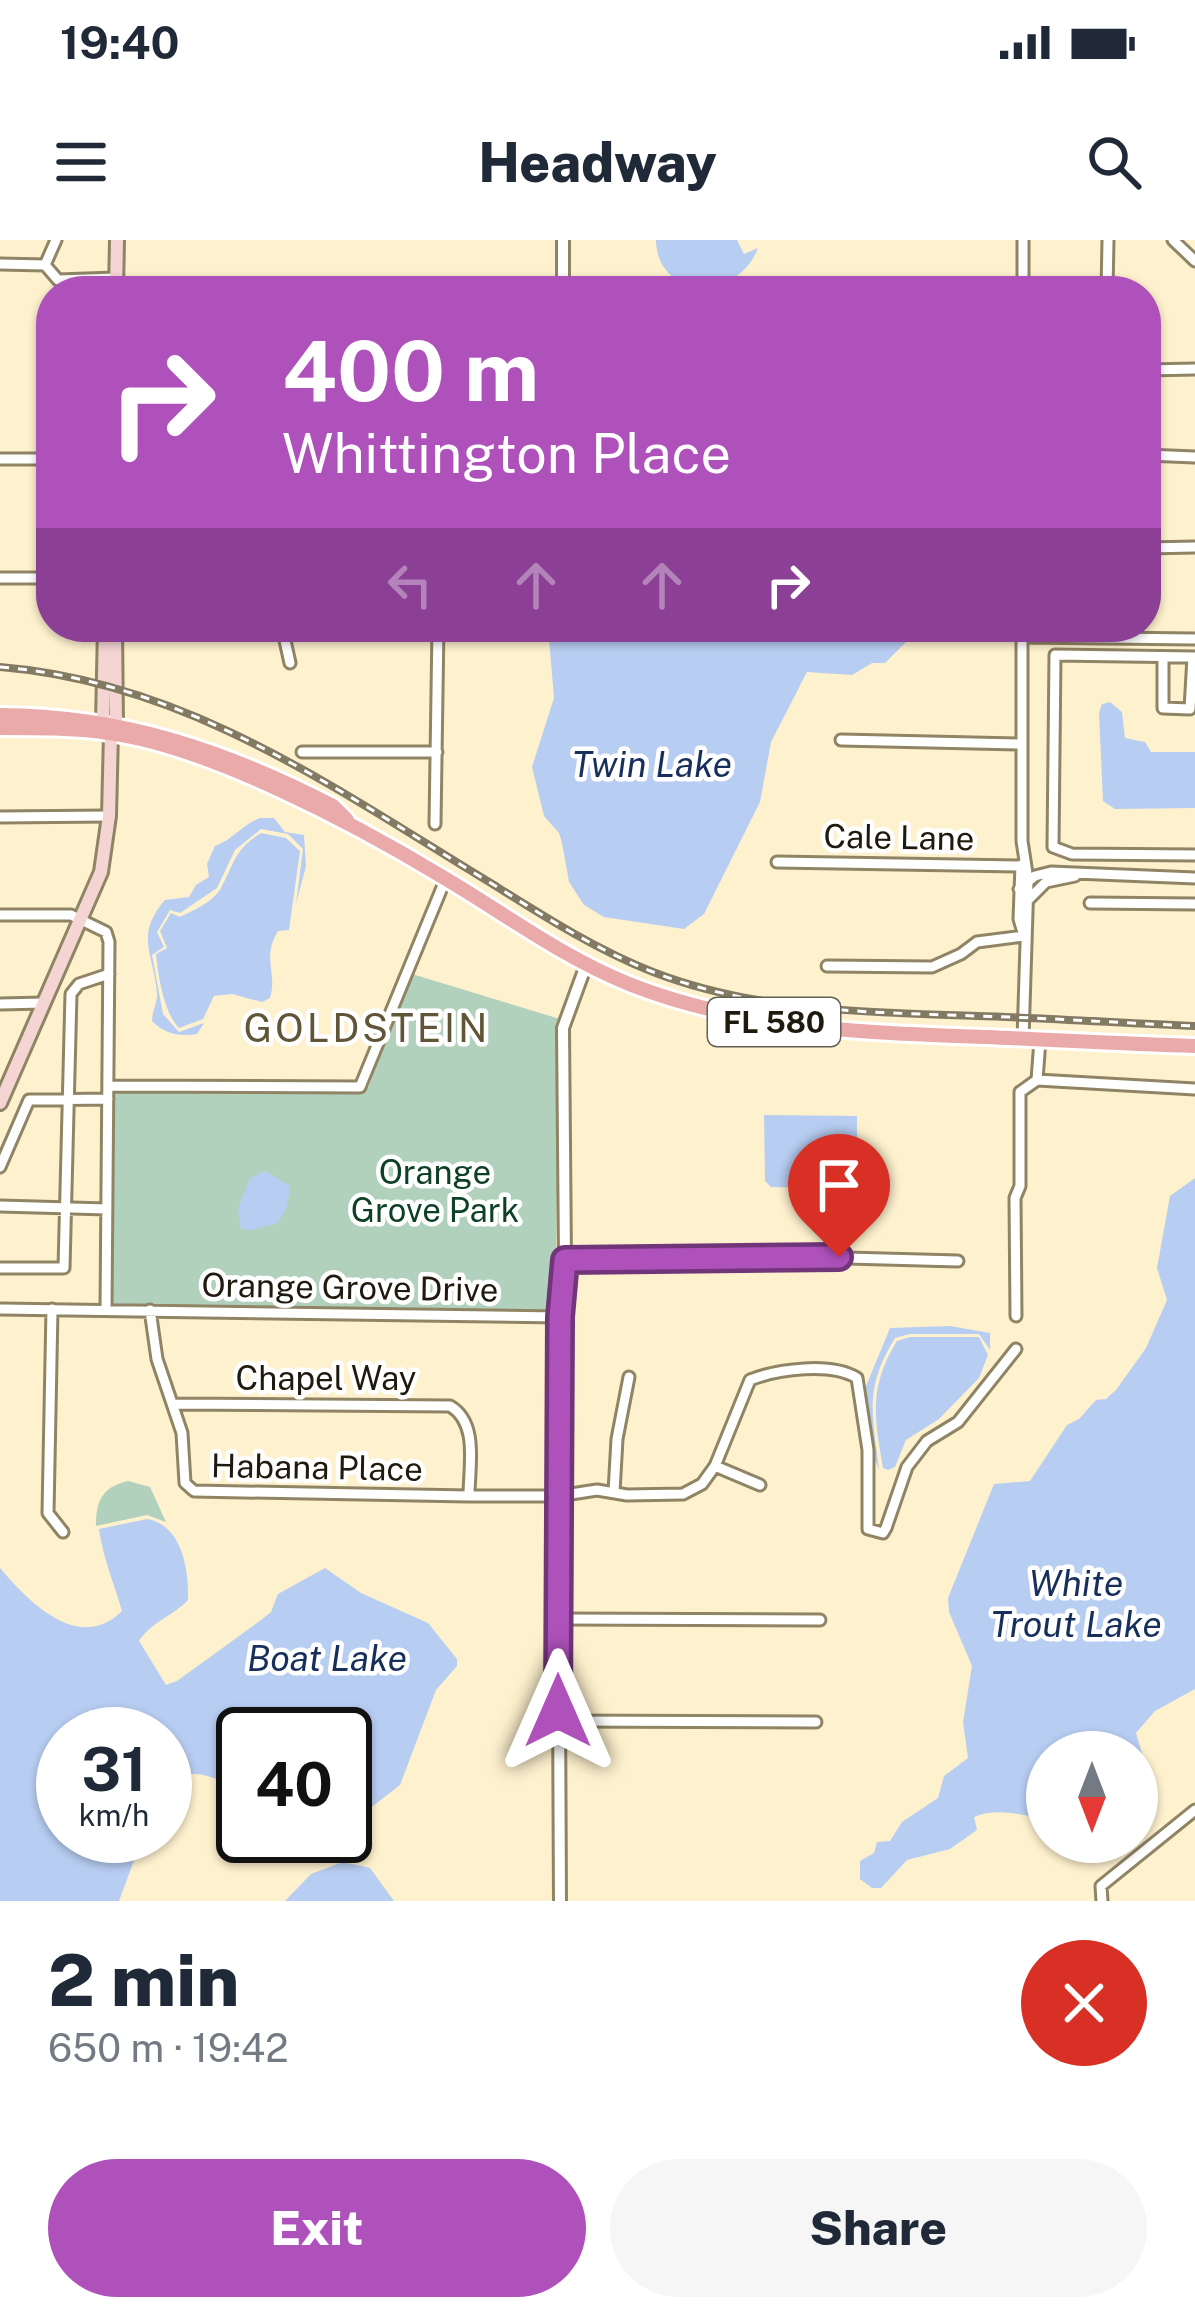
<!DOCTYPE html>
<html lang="en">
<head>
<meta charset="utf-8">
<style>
  :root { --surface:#fff; --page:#f6f6f7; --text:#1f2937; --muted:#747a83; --accent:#ae51bb }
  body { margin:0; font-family:"Public Sans",sans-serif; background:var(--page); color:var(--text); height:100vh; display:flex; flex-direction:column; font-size:45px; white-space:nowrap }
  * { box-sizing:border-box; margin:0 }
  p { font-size:39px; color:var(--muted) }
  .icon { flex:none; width:66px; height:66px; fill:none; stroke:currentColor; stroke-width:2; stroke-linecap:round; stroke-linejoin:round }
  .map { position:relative; height:1661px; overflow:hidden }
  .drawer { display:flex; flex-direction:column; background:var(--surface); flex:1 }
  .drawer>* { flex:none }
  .top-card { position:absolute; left:36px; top:36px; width:1125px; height:366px; border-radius:48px; box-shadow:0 3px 9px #0004; background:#ae51bb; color:#fff; overflow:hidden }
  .needle { width:78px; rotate:180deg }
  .tools { position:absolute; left:1026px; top:1491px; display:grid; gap:24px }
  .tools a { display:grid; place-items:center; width:132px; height:132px; border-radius:50%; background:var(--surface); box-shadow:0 3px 9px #0004; font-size:60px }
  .speed { position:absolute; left:36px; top:1467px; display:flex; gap:24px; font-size:60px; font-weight:700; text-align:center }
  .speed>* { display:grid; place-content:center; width:156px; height:156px; border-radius:50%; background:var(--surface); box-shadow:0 3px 9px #0004; line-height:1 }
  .speed small { font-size:30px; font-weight:400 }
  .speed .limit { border:6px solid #111; border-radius:18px; background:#fff; color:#111 }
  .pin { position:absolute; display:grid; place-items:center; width:102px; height:102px; color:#fff; margin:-123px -51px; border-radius:50% 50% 50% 0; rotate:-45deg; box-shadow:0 0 12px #0007 }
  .pin .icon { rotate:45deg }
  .me { position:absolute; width:132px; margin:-66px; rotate:0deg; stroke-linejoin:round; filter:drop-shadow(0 0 9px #0008) }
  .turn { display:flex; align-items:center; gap:42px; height:252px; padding:0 48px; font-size:54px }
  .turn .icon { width:156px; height:156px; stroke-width:2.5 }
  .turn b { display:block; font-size:84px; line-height:102px }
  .lanes { display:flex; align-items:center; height:114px; padding:0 48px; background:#0003; justify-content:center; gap:60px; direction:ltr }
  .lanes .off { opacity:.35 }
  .round { display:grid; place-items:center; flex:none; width:126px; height:126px; border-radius:63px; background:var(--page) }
  .overview { display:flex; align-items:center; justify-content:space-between; height:204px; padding:0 48px }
  h1 { font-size:72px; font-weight:800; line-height:90px }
  .primary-button { display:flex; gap:24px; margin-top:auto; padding:24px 48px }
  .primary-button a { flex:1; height:138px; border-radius:72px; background:var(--accent); color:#fff; font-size:48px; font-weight:800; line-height:138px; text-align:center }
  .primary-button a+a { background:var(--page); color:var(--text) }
  .status { display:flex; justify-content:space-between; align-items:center; height:84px; padding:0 60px; background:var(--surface); direction:ltr }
  .status svg { height:33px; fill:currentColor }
  header { display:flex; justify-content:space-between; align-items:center; height:156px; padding:0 48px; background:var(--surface); font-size:54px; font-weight:800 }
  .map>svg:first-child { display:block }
  .green { fill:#b2d1bd }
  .water { fill:#b8cdf2 }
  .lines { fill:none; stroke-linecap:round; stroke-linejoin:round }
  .minor-casing { stroke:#8f8464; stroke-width:15 }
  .tertiary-casing { stroke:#8f8464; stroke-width:16 }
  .secondary-casing { stroke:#8f8464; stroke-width:18 }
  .primary-casing { stroke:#fff; stroke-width:20 }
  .minor { stroke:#fff; stroke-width:9 }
  .tertiary { stroke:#fff; stroke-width:10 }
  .secondary { stroke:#f4d5d4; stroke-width:12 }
  .primary { stroke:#e9aaa9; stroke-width:14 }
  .rail-casing { stroke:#837a63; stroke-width:8 }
  .rail { stroke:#fff; stroke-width:3; stroke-dasharray:9; stroke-linecap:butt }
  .route-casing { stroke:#71357a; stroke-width:30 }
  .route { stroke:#ae51bb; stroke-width:21 }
  .labels { text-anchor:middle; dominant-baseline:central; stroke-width:9; stroke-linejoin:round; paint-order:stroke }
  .shield { fill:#fff; stroke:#625f56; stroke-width:3 }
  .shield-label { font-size:30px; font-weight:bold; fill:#1f1a0d }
  .street-label { font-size:33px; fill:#1f1a0d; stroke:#fff }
  .park-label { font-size:33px; fill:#0d4027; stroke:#fff }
  .water-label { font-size:36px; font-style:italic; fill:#172f5c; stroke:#fff }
  .quarter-label { font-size:39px; letter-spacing:3px; fill:#605537; stroke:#fff }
</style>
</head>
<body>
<div class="status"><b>19:40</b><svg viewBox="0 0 49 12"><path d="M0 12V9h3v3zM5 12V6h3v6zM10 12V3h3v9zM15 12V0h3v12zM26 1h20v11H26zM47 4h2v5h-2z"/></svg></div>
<header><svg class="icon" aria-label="menu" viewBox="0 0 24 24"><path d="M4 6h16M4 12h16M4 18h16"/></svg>Headway<svg class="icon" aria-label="search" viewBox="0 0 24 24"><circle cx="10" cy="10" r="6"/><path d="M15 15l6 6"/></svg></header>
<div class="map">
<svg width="1195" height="1661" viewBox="0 0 1195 1661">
  <rect width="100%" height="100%" fill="#fef1ce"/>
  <path class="green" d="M 412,734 L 560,779 L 555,1072 L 111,1066 L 113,849 L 368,848 Z
    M 128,1241 L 150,1247 L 166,1282 L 147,1275 L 96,1286 C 96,1261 102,1247 128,1241 Z"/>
  <path class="water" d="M 656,0 L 737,0 L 744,14 L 758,8 C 737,63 657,59 656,0 Z
    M 548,387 L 930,387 L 931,388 L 924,396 L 911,397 L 885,423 L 872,423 L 852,435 L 807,432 L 771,502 L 760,562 L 704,674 L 684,689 L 604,677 L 584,665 L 569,642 L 562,603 L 559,593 L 544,576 L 532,527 L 554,458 Z
    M 1110,462 L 1122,472 L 1125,498 L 1145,502 L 1151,512 L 1195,512 L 1195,568 L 1115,569 L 1103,561 L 1099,473 L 1102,464 Z
    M 260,578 L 274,578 L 285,592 L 304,595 L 306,626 L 296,664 L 303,609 L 288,594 L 261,589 L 235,610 L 217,648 L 180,673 L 170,670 L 157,692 L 164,707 L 152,715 L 163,774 L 179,792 L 204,783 L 197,794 C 181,797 164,794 152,781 C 152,771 158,762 157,753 C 154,714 134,696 165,660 L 189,657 L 196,645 L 209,637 L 207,624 L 215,606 C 232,600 242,585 260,578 Z
    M 261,593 L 286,598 L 300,611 L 289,690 L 278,691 C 261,719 278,732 270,758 L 262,762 L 232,754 L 214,756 L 203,779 L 179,788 C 164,773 158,736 156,714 L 167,708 L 160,691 L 171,673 L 180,677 C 194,670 213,662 221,648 C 235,622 234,610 261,593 Z
    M 764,875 L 857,876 L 857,903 L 827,908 L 827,948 L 771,947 L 765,941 Z
    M 265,931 L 290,946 L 287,967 L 278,983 L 252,990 L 241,989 L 238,969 L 250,938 Z
    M 1195,938 L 1195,1449 L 1155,1471 L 1136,1493 L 1148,1533 L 1137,1548 L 1137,1512 L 1047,1512 L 1047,1580 C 1023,1575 997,1567 974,1577 L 977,1590 L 950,1609 L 907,1620 L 881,1648 L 872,1648 L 860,1639 L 860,1621 L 874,1613 L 877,1602 L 890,1601 L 902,1582 L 938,1558 L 944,1536 L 968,1518 L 963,1482 L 972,1426 L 949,1372 L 948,1358 L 994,1244 L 1030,1241 L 1067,1185 L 1079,1179 L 1096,1160 L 1106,1159 L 1116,1150 L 1146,1108 L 1167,1060 L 1157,1028 L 1170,956 Z
    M 950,1086 L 990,1093 L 990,1110 L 979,1094 L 910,1094 L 895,1098 C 863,1150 873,1175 879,1230 L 869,1205 L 864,1151 L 890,1088 Z
    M 910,1097 L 979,1097 L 988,1115 L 979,1138 L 939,1179 L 906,1200 L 895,1227 L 888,1230 L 883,1228 C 874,1176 869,1147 897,1101 Z
    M 147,1279 C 182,1285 189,1329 188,1360 C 173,1376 151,1382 139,1401 L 166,1445 L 177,1441 L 261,1380 L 271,1372 L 278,1354 L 325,1328 L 361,1353 L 428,1383 L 457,1419 L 457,1426 L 436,1450 L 400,1545 L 346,1587 L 345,1494 L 243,1494 L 243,1544 C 203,1541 191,1516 165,1558 L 165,1494 L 63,1494 L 63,1596 L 143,1596 L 119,1661 L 0,1661 L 0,1328 C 29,1362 79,1414 122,1371 C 114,1343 103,1318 99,1289 Z
    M 343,1622 L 370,1628 L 394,1661 L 285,1661 L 311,1634 Z"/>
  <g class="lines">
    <defs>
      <path id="minor" d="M 1173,0 L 1195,21
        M 0,24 L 45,25 L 58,40 L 116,38
        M 45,25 L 56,0
        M 1023,48 L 1107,47
        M 1023,49 L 1023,0
        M 1107,51 L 1108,0
        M 1146,130 L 1195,129
        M 1146,215 L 1195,217
        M 0,219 L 51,219
        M 1146,308 L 1195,307
        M 0,338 L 51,338
        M 282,387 L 290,423
        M 1022,387 L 1022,601 L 1028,640 L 1023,799
        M 1022,397 L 1195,399
        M 1163,417 L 1163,468 L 1190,469 L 1193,417
        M 1195,417 L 1055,415 L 1053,607 L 1072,614 L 1195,615
        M 841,500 L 1021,504
        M 302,512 L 437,512
        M 0,577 L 109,576
        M 435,584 L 438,387
        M 777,622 L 1021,626
        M 1021,625 L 1019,679 L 1024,696
        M 1019,649 L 1035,636 L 1051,632 L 1195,638
        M 1029,659 L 1046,642 L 1075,636
        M 1090,663 L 1195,664
        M 0,675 L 71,675 L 106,692 L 109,702 L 106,1070
        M 827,726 L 932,727 L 961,714 L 977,702 L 1024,696
        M 0,764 L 44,763
        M 1037,840 L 1195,849
        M 1037,840 L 1040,800
        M 108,846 L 360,847 L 446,638
        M 0,927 L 29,860 L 108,859
        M 0,966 L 107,969
        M 565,1020 L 773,1016 L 958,1021
        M 0,1028 L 64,1028 L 71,754 L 79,744 L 109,734
        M 0,1069 L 560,1077
        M 52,1069 L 48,1273 L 63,1292
        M 150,1070 L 157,1119 L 182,1193 L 185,1243 L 194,1251 L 469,1256 L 558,1256 L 597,1250 L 627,1255 L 683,1254 L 702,1244 L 715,1226 L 750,1140 C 778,1129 831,1122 857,1138 L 868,1210 L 868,1289 L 883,1293 L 886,1288 L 907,1227 L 927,1201 L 958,1182 L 1016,1109
        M 1016,1076 L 1015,958 L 1020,946 L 1020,852 L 1037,840
        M 174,1164 L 450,1166 C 479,1183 469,1226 469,1256
        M 715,1226 L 760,1245
        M 614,1252 L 617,1199 L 629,1137
        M 558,1379 L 820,1380
        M 558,1481 L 816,1482
        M 1102,1661 L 1101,1646 L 1195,1570"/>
      <path id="tertiary" d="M 563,51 L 563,0
        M 560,1661 L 558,1256 L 560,1061 L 565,1020 L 563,788 L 586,725"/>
      <path id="secondary" d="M 116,51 L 117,0
        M 105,387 L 103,482 L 110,492
        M 0,863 L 101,632 L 109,576 L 111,493 L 116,484 L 115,387"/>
      <path id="primary" d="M 0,475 C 124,476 224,510 333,566 L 347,580
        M 0,488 C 36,488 74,488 109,493 C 208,506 355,584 441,636 C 504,673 560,716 629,744 C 742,789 866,793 986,797 C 1056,800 1125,804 1195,806"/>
    </defs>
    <use href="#minor" class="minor-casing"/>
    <use href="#tertiary" class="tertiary-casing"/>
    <use href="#secondary" class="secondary-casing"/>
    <use href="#primary" class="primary-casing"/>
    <use href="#minor" class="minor"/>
    <use href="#tertiary" class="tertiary"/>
    <use href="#secondary" class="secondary"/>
    <use href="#primary" class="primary"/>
    <defs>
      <path id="rail" d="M 0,427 C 188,442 337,550 494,645 C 545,677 597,710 653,732 C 756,772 868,772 977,776 C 1049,778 1122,783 1195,786"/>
    </defs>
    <use href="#rail" class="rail-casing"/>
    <use href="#rail" class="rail"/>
  </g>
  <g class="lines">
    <defs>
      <path id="route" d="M 558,1471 L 560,1077 L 565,1020 L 839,1017"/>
    </defs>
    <use href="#route" class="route-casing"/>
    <use href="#route" class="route"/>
  </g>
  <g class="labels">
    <rect class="shield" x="708" y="758" width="132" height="48" rx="9"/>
    <g class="shield-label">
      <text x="774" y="782">FL 580</text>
    </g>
    <g class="street-label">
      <text transform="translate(899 597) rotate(1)">Cale Lane</text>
      <text transform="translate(350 1047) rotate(1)">Orange Grove Drive</text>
      <text x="326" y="1138">Chapel Way</text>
      <text transform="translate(317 1227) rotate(1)">Habana Place</text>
    </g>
    <g class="park-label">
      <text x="435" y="932">Orange<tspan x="435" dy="38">Grove Park</tspan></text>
    </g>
    <g class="water-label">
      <text x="652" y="524">Twin Lake</text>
      <text x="1076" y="1343">White<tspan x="1076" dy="41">Trout Lake</tspan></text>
      <text x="327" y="1418">Boat Lake</text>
    </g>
    <g class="quarter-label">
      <text x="367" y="788">GOLDSTEIN</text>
    </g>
  </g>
</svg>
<div class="tools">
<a><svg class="needle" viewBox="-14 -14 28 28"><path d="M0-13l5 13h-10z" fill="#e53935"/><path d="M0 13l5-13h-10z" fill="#747a83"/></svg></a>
</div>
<div class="speed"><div>31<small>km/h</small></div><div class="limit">40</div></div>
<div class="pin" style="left:839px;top:1017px;background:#d93025"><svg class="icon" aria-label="arrive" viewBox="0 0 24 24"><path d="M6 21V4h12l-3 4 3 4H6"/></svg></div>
<svg class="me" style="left:558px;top:1471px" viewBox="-20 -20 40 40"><path d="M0-17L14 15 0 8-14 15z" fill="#ae51bb" stroke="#fff" stroke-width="4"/></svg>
<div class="top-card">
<div class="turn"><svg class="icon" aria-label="right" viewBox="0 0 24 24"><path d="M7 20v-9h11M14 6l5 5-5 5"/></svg><div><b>400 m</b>Whittington Place</div></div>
<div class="lanes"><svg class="icon off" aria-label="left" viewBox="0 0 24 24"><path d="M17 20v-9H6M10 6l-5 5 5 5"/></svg><svg class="icon off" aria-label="ahead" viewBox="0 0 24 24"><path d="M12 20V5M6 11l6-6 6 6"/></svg><svg class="icon off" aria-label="ahead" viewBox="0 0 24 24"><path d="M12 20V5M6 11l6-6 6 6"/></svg><svg class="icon" aria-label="right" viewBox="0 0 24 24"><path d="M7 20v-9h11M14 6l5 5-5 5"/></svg></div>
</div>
</div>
<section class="drawer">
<div class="overview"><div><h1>2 min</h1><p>650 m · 19:42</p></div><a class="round" style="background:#d93025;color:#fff"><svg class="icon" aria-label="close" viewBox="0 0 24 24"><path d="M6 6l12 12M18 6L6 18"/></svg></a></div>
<div class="primary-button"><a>Exit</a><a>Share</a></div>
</section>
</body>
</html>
